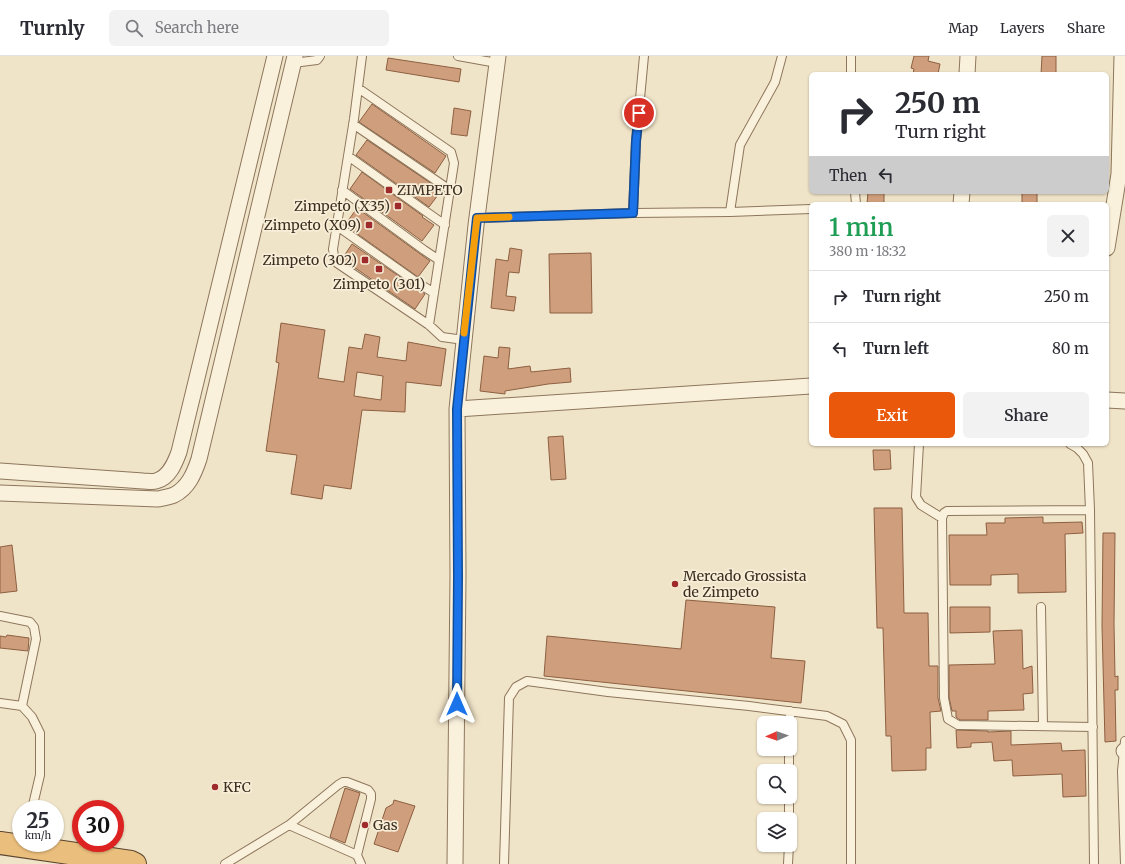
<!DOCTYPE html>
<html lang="en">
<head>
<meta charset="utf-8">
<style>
  :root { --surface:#fff; --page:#f2f2f3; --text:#2b2b33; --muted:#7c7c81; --line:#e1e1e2; --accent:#ea580c }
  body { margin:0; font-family:Merriweather,serif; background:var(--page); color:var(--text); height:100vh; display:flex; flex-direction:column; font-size:15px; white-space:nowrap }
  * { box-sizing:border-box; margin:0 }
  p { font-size:13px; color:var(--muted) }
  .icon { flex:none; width:22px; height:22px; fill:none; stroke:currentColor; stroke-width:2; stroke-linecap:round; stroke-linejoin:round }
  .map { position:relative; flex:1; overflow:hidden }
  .drawer { position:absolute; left:809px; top:146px; width:300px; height:244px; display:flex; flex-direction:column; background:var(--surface); border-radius:6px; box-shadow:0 1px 3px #0004 }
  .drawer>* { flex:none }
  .guide { position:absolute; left:809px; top:16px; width:300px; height:122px; border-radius:6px; box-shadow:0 1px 3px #0004; background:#fff; color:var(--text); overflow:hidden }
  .needle { width:26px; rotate:268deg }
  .tools { position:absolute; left:757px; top:660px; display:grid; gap:8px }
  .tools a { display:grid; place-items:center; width:40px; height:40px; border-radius:6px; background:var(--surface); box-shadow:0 1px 3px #0004; font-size:20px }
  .speed { position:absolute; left:12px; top:744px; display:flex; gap:8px; font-size:20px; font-weight:700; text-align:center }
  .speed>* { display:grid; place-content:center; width:52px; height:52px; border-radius:50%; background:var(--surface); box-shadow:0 1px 3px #0004; line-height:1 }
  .speed small { font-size:10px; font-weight:400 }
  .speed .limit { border:6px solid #d22; background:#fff; color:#111 }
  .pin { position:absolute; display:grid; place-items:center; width:34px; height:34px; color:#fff; margin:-17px; border:2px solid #fff; border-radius:50%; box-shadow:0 1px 4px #0007 }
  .me { position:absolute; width:44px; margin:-22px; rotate:0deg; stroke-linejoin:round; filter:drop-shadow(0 0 3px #0008) }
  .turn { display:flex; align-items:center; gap:14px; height:84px; padding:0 20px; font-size:18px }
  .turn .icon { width:52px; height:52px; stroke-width:2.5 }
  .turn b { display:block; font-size:28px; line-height:34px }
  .then { display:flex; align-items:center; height:38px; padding:0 20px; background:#0003; gap:8px; font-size:15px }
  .round { display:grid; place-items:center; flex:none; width:42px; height:42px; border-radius:6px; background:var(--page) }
  .overview { display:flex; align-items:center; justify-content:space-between; height:68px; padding:0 20px }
  h1 { font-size:24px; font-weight:600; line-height:30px; color:#1e9e55 }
  .button { display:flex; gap:8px; margin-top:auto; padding:8px 20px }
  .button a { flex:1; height:46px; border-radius:6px; background:var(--accent); color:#fff; font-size:16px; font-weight:600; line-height:46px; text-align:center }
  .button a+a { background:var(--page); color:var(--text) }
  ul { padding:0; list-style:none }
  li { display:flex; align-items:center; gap:12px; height:52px; padding:0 20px; border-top:1px solid var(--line) }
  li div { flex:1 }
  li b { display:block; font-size:15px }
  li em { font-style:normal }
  header { display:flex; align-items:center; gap:24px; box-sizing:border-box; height:56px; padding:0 20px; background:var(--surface); border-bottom:1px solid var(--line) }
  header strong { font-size:19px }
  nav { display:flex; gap:22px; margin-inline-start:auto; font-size:14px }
  .search { width:280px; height:36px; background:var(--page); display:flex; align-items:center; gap:10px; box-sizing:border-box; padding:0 14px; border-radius:6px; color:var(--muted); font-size:15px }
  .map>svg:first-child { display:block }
  .building { fill:#cf9f7d; stroke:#8d5f41; fill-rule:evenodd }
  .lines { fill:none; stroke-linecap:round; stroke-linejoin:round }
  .service-casing { stroke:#8d765c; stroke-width:10 }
  .minor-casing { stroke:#8d765c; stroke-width:17 }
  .trunk-casing { stroke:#5b4430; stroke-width:24 }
  .service { stroke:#faf1dc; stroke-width:8 }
  .minor { stroke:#faf1dc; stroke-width:15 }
  .trunk { stroke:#eabe7c; stroke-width:22 }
  .route-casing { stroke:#114b97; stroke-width:10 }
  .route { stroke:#1a73e8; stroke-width:7 }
  .slow { stroke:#f59e0b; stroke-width:7 }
  .poi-dot { fill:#9e2a2b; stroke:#f7eed8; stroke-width:1.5 }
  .labels { text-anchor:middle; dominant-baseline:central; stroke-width:3.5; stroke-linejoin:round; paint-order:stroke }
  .poi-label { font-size:14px; fill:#3d2e20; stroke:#f7eed8; text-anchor:start }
</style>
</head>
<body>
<header>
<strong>Turnly</strong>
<div class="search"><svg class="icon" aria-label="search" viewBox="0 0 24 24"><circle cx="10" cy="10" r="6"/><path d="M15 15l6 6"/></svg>Search here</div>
<nav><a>Map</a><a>Layers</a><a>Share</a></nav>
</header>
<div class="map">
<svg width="1125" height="808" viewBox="0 0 1125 808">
  <rect width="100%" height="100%" fill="#f0e4c8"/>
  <path class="building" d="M 914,0 L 929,0 L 928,5 L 940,8 L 938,18 L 913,18 L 914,13 L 911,12 Z
    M 1042,0 L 1056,0 L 1056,18 L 1041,18 Z
    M 388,2 L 461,13 L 459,26 L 386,14 Z
    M 372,48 L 446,100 L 435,117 L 359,66 Z
    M 454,52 L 471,55 L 467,80 L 451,78 Z
    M 367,84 L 429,126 L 441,135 L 429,151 L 356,99 Z
    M 362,116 L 423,160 L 422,161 L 434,169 L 422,185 L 350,133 Z
    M 868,136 L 884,136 L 884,148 L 867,148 Z
    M 1022,136 L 1037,136 L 1037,148 L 1022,148 Z
    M 357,152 L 430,205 L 418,221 L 345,169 Z
    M 352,188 L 425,238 L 415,253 L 342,203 Z
    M 510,192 L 522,194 L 519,217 L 509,216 L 506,240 L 516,241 L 514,255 L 491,252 L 496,203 L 508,205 Z
    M 591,197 L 592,257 L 550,257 L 549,198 Z
    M 281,267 L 325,274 L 318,322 L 344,326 L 349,291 L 362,293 L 365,278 L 380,281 L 377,301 L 406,305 L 408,286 L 446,293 L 441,330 L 406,326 L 405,356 L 362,354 L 351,433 L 324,429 L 322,443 L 291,438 L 297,399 L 266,395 L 279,307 L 276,306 ZM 357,316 L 383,320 L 381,344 L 354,340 Z
    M 499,291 L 510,292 L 508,313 L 530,310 L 531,316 L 570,312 L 571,326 L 548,328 L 505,335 L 505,338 L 480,335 L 484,300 L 498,302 Z
    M 563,380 L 566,423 L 551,424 L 548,381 Z
    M 873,394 L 890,394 L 891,413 L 874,414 Z
    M 874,452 L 902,452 L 904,557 L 928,557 L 929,610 L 938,610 L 938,642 L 941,655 L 930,656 L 931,692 L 926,692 L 926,714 L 892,715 L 891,680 L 886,680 L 883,572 L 877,572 Z
    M 1043,461 L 1043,467 L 1082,466 L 1083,477 L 1065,478 L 1066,536 L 1018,537 L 1018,518 L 991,519 L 991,529 L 950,529 L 949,479 L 987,479 L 986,467 L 1005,467 L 1005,462 Z
    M 1103,477 L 1115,477 L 1114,568 L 1115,621 L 1118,620 L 1118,634 L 1115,634 L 1116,685 L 1105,686 L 1102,570 Z
    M 12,489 L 17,535 L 0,537 L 0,491 Z
    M 686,544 L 775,551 L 771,602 L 805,605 L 801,647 L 544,620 L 547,580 L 681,593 Z
    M 950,551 L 990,551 L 990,576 L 950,577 Z
    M 1022,574 L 1023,613 L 1032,610 L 1033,637 L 1023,638 L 1024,654 L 988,655 L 988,664 L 960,664 L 956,661 L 956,655 L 952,655 L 949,641 L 949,609 L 995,608 L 993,575 Z
    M 7,579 L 29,582 L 28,595 L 0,592 L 0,580 L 6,581 Z
    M 956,674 L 988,675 L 988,676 L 1011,675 L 1011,689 L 1061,687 L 1062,695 L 1085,694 L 1086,740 L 1063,741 L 1062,718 L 1013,720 L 1012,704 L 994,705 L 992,686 L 971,687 L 971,691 L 957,692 Z
    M 345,732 L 360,737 L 345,787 L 330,781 Z
    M 394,744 L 415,750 L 398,796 L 374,788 L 386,752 L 393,748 Z"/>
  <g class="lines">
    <defs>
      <path id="service" d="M 362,0 L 354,63 L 333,193 L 334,201 L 337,207 L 429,269 L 442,281 L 464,284
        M 458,0 L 497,7
        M 293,7 L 317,4 L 320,0
        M 851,18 L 851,0
        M 358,32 L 451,96 L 454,107 L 429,269
        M 353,68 L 450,134
        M 348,100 L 445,169
        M 342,134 L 424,194 L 439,204
        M 855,136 L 856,148
        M 730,156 L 740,89 L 775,26 L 782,0
        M 633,157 L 636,85 L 644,0
        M 477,162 L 633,157 L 730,156 L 811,153
        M 337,170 L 415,225 L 434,237
        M 919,388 L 916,441 L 921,449 L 942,462
        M 1070,388 L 1077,392 L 1083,398 L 1088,407 L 1090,454 L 1094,808
        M 1090,454 L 947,455 L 944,457 L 942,462 L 944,642 L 948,663 L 958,669 L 1093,671
        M 1041,551 L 1043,670
        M 0,560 L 30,566 L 34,571 L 36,583 L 22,650
        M 0,647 L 22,650 L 32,661 L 40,677 L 40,719 L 32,753
        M 790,667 L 790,655
        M 789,715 L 789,693
        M 789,763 L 789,741
        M 289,769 L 338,729 L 343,726 L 347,726 L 368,734 L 371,738 L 371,743 L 357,799
        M 225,808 L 289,769 L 357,799 L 361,808
        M 504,808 L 509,642 L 516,631 L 527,625 L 608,636 L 749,650 L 827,660 L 843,668 L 851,684 L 851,808
        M 788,808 L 789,789
        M 1125,808 L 1122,715 L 1125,685"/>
      <path id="minor" d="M 967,18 L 968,0
        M 961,148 L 962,136
        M 1107,192 L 1119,118 L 1122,0
        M 1107,344 L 1125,345
        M 457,353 L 811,330
        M 0,415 L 143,425 C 147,425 152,426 156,425 C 169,422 175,407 179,396 L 275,0
        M 0,437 L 158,443 C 163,442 169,441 174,439 C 188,432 194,418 199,403 L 295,0
        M 1124,695 L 1125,695
        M 455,808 L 458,520 L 457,353 L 476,169 L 498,0"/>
      <path id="trunk" d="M 0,787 L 131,806 L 135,808"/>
    </defs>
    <use href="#service" class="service-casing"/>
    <use href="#minor" class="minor-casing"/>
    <use href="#trunk" class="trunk-casing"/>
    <use href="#service" class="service"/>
    <use href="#minor" class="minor"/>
    <use href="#trunk" class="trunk"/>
  </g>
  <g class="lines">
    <defs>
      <path id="route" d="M 457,648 L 458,520 L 457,353 L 477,162 L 633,157 L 636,85 L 639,57"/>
    </defs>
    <use href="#route" class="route-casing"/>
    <use href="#route" class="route"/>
    <path class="slow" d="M 464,277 L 477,162 L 509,161"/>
  </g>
  <g class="poi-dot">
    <rect x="385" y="130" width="8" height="8" rx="2"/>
    <rect x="394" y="146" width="8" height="8" rx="2"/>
    <rect x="365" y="165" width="8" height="8" rx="2"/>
    <rect x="361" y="200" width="8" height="8" rx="2"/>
    <rect x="375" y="209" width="8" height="8" rx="2"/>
    <circle cx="675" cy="528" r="4"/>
    <circle cx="215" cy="731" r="4"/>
    <circle cx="365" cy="769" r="4"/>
  </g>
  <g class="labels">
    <g class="poi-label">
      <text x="397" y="134">ZIMPETO</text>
      <text x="390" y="150" text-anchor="end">Zimpeto (X35)</text>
      <text x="361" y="169" text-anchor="end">Zimpeto (X09)</text>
      <text x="357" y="204" text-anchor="end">Zimpeto (302)</text>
      <text x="379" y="228" text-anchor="middle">Zimpeto (301)</text>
      <text x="683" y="520">Mercado Grossista<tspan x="683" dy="16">de Zimpeto</tspan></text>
      <text x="223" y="731">KFC</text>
      <text x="373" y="769">Gas</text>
    </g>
  </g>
</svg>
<div class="tools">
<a><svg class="needle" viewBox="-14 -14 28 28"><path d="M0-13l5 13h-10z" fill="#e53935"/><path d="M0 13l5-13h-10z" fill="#7c7c81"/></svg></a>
<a><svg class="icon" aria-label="search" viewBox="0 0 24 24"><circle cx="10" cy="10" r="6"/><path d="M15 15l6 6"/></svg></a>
<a><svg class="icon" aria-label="layers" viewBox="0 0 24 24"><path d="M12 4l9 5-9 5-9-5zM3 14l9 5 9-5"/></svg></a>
</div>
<div class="speed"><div>25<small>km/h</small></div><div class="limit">30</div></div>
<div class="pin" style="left:639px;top:57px;background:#d93025"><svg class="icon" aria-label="arrive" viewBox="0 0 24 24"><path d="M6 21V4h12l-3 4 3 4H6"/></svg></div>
<svg class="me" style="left:457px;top:648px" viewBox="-20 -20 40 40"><path d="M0-17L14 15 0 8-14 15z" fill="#1a73e8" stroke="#fff" stroke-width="4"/></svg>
<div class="guide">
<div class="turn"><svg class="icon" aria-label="right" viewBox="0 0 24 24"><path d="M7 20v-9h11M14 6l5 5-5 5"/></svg><div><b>250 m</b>Turn right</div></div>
<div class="then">Then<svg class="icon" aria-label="left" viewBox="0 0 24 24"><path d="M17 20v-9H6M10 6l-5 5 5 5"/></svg></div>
</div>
<section class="drawer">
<div class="overview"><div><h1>1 min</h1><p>380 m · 18:32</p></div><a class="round"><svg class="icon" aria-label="close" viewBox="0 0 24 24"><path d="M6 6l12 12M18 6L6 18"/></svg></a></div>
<ul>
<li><svg class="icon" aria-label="right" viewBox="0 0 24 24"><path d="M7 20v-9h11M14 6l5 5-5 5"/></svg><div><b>Turn right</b></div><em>250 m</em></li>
<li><svg class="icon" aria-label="left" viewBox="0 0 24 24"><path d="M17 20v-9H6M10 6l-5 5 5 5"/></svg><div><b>Turn left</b></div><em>80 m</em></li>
</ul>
<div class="button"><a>Exit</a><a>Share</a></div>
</section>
</div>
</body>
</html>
